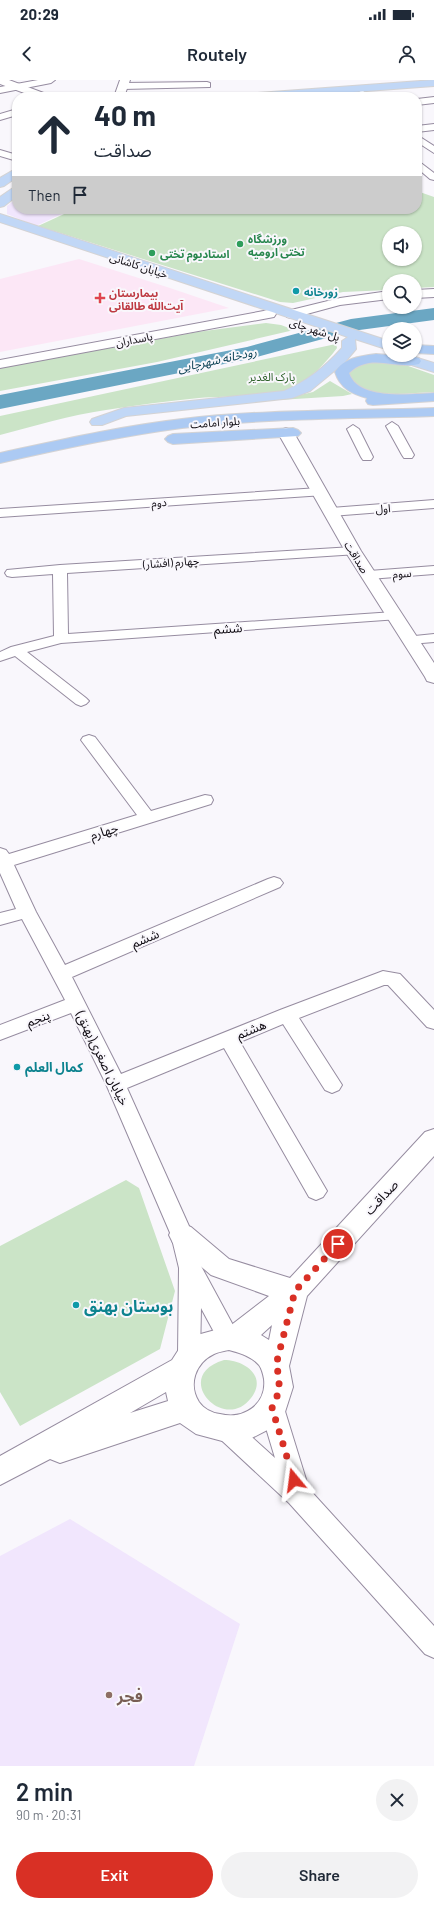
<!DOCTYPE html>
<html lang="en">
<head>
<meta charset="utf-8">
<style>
  :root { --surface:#fff; --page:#f2f2f3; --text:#1f2937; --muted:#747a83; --accent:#d93025 }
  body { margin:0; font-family:Barlow,"Noto Sans Arabic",sans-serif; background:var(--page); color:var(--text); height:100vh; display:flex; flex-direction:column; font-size:15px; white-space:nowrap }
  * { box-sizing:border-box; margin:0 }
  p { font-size:13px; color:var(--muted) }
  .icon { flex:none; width:22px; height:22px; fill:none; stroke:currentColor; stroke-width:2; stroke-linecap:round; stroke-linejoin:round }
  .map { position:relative; height:1686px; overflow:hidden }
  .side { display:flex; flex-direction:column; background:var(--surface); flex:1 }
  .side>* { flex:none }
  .guide { position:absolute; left:12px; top:12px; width:410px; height:122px; border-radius:16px; box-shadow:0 1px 3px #0004; background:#fff; color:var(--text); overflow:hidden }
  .controls { position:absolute; left:382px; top:146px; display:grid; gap:8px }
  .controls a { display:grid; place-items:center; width:40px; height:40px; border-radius:50%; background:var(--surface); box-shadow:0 1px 3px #0004; font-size:20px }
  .pin { position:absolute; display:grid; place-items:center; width:34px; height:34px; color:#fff; margin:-17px; border:2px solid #fff; border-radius:50%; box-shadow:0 1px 4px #0007 }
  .me { position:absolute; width:44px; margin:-22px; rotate:344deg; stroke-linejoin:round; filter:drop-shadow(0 0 3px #0008) }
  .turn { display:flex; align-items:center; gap:14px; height:84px; padding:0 16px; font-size:18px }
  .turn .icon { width:52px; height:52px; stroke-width:2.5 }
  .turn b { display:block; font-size:28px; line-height:34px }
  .then { display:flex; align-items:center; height:38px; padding:0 16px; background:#0003; gap:8px; font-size:15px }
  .round { display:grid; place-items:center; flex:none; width:42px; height:42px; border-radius:21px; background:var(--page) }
  .overview { display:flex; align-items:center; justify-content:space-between; height:68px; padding:0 16px }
  h1 { font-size:24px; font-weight:600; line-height:30px }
  .button { display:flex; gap:8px; margin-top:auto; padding:8px 16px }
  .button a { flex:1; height:46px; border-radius:24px; background:var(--accent); color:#fff; font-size:16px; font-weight:600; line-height:46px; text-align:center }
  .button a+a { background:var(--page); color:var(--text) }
  .status { display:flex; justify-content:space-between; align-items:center; height:28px; padding:0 20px; background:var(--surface); direction:ltr }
  .status svg { height:11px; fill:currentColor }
  header { display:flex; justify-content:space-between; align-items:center; height:52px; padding:0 16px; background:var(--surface); font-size:18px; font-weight:600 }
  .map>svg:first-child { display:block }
  .built { fill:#f1e6fd }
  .medical { fill:#fce7f6 }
  .green { fill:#cbe4c7; fill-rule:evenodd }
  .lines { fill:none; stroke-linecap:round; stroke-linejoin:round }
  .river { fill:#6ba7c3; fill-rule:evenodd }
  .minor-casing { stroke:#968ca0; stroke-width:2 }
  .tertiary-casing { stroke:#968ca0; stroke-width:2 }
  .secondary-casing { stroke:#968ca0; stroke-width:2 }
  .primary-casing { stroke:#d4d3d4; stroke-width:2 }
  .trunk-casing { stroke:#d4d3d4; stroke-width:2 }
  .minor { fill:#fff; fill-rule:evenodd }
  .tertiary { fill:#fff; fill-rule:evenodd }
  .secondary { fill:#fff; fill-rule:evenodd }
  .primary { fill:#c1d7f6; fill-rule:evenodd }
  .trunk { fill:#accaf3; fill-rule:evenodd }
  .route { stroke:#d93025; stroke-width:7; stroke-dasharray:0 12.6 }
  .leisure-dot { fill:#2e9e5b; stroke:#f9f7fc; stroke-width:1.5 }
  .culture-dot { fill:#0f9aa8; stroke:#f9f7fc; stroke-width:1.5 }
  .health-dot { fill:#e0444e; stroke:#f9f7fc; stroke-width:1.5 }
  .education-dot { fill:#8d6e63; stroke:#f9f7fc; stroke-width:1.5 }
  .labels { text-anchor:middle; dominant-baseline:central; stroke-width:4; stroke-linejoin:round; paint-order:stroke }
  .far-leisure-label { font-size:11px; font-weight:bold; fill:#27864d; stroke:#f9f7fc; text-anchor:start }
  .far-street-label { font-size:11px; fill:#0e0a11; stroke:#f9f7fc }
  .far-culture-label { font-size:11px; font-weight:bold; fill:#0d838f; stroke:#f9f7fc; text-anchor:start }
  .far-health-label { font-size:11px; font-weight:bold; fill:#be3a42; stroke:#f9f7fc; text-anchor:start }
  .far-park-label { font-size:11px; fill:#295e25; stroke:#f9f7fc }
  .far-water-label { font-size:12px; font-style:italic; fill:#043b4f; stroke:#f9f7fc }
  .street-label { font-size:13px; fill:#0e0a11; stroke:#f9f7fc }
  .culture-label { font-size:13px; font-weight:bold; fill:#0d838f; stroke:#f9f7fc; text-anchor:start }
  .near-culture-label { font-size:16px; font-weight:bold; fill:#0d838f; stroke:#f9f7fc; text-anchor:start }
  .near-education-label { font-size:16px; font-weight:bold; fill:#785e54; stroke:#f9f7fc; text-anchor:start }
</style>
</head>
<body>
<div class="status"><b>20:29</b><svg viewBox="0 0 49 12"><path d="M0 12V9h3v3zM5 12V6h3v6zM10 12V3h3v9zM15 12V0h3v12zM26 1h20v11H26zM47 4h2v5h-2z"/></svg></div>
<header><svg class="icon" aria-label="back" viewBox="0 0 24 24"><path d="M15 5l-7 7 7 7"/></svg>Routely<svg class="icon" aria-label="person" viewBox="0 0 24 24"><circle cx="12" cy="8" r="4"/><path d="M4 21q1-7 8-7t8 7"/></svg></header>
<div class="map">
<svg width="434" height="1686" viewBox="0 0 434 1686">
  <rect width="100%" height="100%" fill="#f9f7fc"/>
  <path class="built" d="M 17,118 L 17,129 L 72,129 L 36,146 L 7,134 L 7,126 Z
    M 70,1439 L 240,1544 L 194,1686 L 0,1686 L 0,1476 Z"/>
  <path class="medical" d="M 79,179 L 170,208 L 229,228 L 0,272 L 0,199 Z"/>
  <path class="green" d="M 417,111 L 434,117 L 434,207 L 415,208 L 415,201 L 389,201 L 389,210 L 343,212 L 293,223 L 280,222 L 38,146 L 75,129 L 417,129 ZM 389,153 L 415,153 L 415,179 L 389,179 Z
    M 266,243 L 281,245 L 294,250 L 157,282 L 0,311 L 0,288 L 197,252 Z
    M 336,264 L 337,268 C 326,283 308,301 292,309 C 272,318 223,316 199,318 C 168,321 137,325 106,330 C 70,335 35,346 0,355 L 0,336 Z
    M 394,281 L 434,295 L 434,312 C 406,313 371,320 349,299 L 349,292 L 366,282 Z
    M 330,301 L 352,314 L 343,316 L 279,320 L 313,312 Z
    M 126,1100 L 139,1108 L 175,1211 L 160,1269 L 20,1346 L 0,1312 L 0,1166 Z
    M 224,1280 C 244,1280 268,1296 251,1318 C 224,1354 170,1296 224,1280 Z"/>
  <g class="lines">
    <path class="river" d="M 434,228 L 434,240 L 352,251 L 249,279 L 0,329 L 0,315 L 247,267 L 351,239 Z"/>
    <defs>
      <path id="minor" d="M 38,0 L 55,0 L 51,3 L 0,13 L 0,7 Z
        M 207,2 L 210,3 L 210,7 L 123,9 L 119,6 L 123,3 Z
        M 362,10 L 370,17 L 361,17 L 358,13 Z
        M 434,17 L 434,23 L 417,25 L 417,19 Z
        M 17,29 L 17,35 L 0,40 L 0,34 Z
        M 434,44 L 434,50 L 417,52 L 417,46 Z
        M 417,55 L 434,66 L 434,73 L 417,62 Z
        M 0,70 L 17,75 L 17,81 L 0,76 Z
        M 417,80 L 434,93 L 434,100 L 430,99 L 417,88 Z
        M 392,342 L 398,346 L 414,375 L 412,378 L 404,378 L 402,375 L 386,346 Z
        M 353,345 L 359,349 L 373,377 L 371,380 L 363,380 L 361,377 L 347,349 Z
        M 319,408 L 324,409 L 326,412 L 324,415 L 0,437 L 0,429 Z
        M 434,420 L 434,428 L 331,436 L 326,435 L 324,432 L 326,429 L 331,428 Z
        M 353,467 L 358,468 L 360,471 L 358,474 L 67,493 L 68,554 L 394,532 L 399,533 L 401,536 L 399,539 L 61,563 L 27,572 L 86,618 L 89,621 L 86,624 L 81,626 L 76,624 L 15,576 L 0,581 L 0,572 L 11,567 L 54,556 L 53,494 L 12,497 L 7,496 L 5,493 L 7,490 L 60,485 Z
        M 434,486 L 434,494 L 369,499 L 364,498 L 362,495 L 364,492 L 369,491 Z
        M 434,554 L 434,562 L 410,564 L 405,563 L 403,560 L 405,557 Z
        M 89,655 L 95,657 L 151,731 L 205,715 L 211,716 L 213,720 L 211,724 L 14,785 L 36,832 L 65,885 L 268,799 L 274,797 L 280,799 L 283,803 L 280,807 L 72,897 L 121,994 L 280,930 L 383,891 L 400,894 L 434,930 L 434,949 L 427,947 L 388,905 L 384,905 L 299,938 L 342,1005 L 339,1010 L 332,1013 L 325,1010 L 283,944 L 240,962 L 327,1111 L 323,1117 L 316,1120 L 309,1117 L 224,968 L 127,1008 L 193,1155 L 201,1186 L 240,1258 L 237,1265 L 229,1268 L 221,1265 L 201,1228 L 200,1275 L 197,1282 L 189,1285 L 181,1282 L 178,1275 L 179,1188 L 171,1155 L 106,1004 L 71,933 L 0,960 L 0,945 L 65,920 L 22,839 L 0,845 L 0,833 L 16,829 L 0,793 L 0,768 L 6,770 L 9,774 L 137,735 L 81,660 L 83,657 Z
        M 272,1317 L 280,1320 L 284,1328 L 309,1409 L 434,1546 L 434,1578 L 425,1574 L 289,1423 L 218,1357 L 214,1349 L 218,1341 L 226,1338 L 234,1341 L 275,1378 L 260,1328 L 264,1320 Z"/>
      <path id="tertiary" d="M 434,209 L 434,217 L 415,218 L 415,210 Z
        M 389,211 L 389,219 L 340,225 L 292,238 L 287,237 L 285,234 L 287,231 L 340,218 Z
        M 286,348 L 291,350 L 294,353 L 361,471 L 434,583 L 434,603 L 427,601 L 425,597 L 345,471 L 278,353 L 281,350 Z"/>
      <path id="secondary" d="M 0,0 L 9,0 L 49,15 L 50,17 L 35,17 L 0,4 Z
        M 120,0 L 130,0 L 124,17 L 114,17 Z
        M 269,230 L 274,231 L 276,234 L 274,237 L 0,288 L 0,280 Z
        M 434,1049 L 434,1076 L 307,1216 L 289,1286 L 293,1307 L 285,1332 L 275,1346 L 248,1360 L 226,1362 L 196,1354 L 180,1343 L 60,1383 L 50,1379 L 0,1405 L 0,1376 L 172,1280 L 181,1266 L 197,1255 L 230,1246 L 269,1216 L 211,1195 L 173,1163 L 169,1155 L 173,1147 L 182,1144 L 191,1147 L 229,1179 L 290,1198 L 425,1052 ZM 272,1245 L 269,1260 L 261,1255 ZM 229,1270 C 240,1273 251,1276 259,1285 C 262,1289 263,1294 264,1299 C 267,1324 244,1340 220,1334 C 212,1333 204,1329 199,1322 C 188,1305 195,1283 214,1274 C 218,1272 224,1271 229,1270 ZM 166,1312 L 168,1321 L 130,1333 Z"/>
      <path id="primary" d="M 434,0 L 434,6 L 286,17 L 239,17 L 244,14 Z
        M 17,88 L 17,97 L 4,106 L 0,107 L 0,98 Z
        M 17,106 L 17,116 L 4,126 L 0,127 L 0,117 L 13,108 Z
        M 0,134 L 389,261 L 389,270 L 355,259 L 356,269 L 345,282 L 310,311 L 292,318 L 126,336 L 102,345 L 92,345 L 90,342 L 92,339 L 124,328 L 284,311 C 306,302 326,286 342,268 L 342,261 L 348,257 L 0,142 Z
        M 389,272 L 389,275 L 408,275 L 434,283 L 434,292 L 389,278 L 387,275 Z"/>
      <path id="trunk" d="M 415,265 L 434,266 L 434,274 L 415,273 Z
        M 376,274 L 414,277 L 419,278 L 421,281 L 419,284 C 395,290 371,272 349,293 C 358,321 411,314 434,313 L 434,321 L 373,325 L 368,324 L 366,321 L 367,318 C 352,314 340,308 335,292 C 344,278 360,276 376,274 Z
        M 434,328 L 434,336 C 350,339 265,338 182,348 C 121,356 60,369 0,383 L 0,373 C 60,360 121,346 182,339 C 266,329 350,331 434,328 Z
        M 293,348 L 298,350 L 301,353 L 298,356 L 173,364 L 168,362 L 165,359 L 168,356 L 173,354 Z"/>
    </defs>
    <use href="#minor" class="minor-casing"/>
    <use href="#tertiary" class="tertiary-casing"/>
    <use href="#secondary" class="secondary-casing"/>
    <use href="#primary" class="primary-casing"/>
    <use href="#trunk" class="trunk-casing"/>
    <use href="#minor" class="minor"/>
    <use href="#tertiary" class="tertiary"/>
    <use href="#secondary" class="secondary"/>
    <use href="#primary" class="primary"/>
    <use href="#trunk" class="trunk"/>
  </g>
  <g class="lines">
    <path class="route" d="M 294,1400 L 272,1328 C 280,1313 281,1301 276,1285 L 295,1211 L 338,1164"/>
  </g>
  <g class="leisure-dot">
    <circle cx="240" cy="164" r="4"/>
    <circle cx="152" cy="173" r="4"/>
  </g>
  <g class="culture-dot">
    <circle cx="296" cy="211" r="4"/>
    <circle cx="17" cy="987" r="4"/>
    <circle cx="76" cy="1225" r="4"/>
  </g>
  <path class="health-dot" d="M98 212h4v4h4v4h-4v4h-4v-4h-4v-4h4z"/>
  <circle class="education-dot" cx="109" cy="1615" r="4"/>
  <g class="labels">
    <g class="far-leisure-label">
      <text x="248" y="158">ورزشگاه<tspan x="248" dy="13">تختی ارومیه</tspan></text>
      <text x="160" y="173">استادیوم تختی</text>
    </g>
    <g class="far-street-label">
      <text transform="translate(139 185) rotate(18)">خیابان کاشانی</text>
      <text transform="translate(315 249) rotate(18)">پل شهر چای</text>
      <text transform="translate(134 259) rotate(-11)">پاسداران</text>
      <text transform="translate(215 342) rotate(-4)">بلوار امامت</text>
      <text transform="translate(159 422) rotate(-4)">دوم</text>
      <text transform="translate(383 428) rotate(-4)">اول</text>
      <text transform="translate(357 477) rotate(58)">صداقت</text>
      <text transform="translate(171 482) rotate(-4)">چهارم (افشار)</text>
      <text transform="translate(402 493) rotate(-5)">سوم</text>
    </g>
    <g class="far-culture-label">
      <text x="304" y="211">زورخانه</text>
    </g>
    <g class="far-health-label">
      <text x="109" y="212">بیمارستان<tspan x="109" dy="13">آیت‌الله طالقانی</tspan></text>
    </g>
    <g class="far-park-label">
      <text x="272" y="296">پارک الغدیر</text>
    </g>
    <g class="far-water-label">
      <text transform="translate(217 279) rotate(-12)">رودخانه شهرچایی</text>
    </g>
    <g class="street-label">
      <text transform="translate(228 548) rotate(-4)">ششم</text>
      <text transform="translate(104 751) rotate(-17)">چهارم</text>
      <text transform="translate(145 858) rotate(-23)">ششم</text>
      <text transform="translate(38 938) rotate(-21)">پنجم</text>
      <text transform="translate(251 949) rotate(-22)">هشتم</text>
      <text transform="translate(103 978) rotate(64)">خیابان اصغری(بهنق)</text>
      <text transform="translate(381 1117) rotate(-47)">صداقت</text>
    </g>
    <g class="culture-label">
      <text x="25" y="987">کمال العلم</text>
    </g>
    <g class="near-culture-label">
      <text x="84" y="1225">بوستان بهنق</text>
    </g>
    <g class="near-education-label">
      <text x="117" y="1615">فجر</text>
    </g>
  </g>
</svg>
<div class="controls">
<a><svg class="icon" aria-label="sound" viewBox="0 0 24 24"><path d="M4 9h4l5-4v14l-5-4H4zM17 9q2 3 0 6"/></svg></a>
<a><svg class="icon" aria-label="search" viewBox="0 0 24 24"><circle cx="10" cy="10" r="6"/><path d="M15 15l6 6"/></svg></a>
<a><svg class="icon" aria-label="layers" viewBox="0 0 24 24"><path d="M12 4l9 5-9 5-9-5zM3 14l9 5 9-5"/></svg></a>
</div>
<div class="pin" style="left:338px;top:1164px;background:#d93025"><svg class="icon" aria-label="arrive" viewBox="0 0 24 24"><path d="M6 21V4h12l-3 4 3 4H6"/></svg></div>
<svg class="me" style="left:294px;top:1400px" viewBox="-20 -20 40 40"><path d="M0-17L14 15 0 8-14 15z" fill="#d93025" stroke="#fff" stroke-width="4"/></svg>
<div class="guide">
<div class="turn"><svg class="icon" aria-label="ahead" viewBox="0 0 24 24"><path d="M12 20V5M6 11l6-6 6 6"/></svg><div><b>40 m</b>صداقت</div></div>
<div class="then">Then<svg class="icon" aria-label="arrive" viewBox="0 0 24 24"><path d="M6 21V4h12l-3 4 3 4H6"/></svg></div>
</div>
</div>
<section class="side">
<div class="overview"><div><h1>2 min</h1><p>90 m · 20:31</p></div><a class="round"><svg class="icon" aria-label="close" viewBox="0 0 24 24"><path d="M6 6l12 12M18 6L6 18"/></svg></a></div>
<div class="button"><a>Exit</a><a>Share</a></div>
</section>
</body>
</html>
